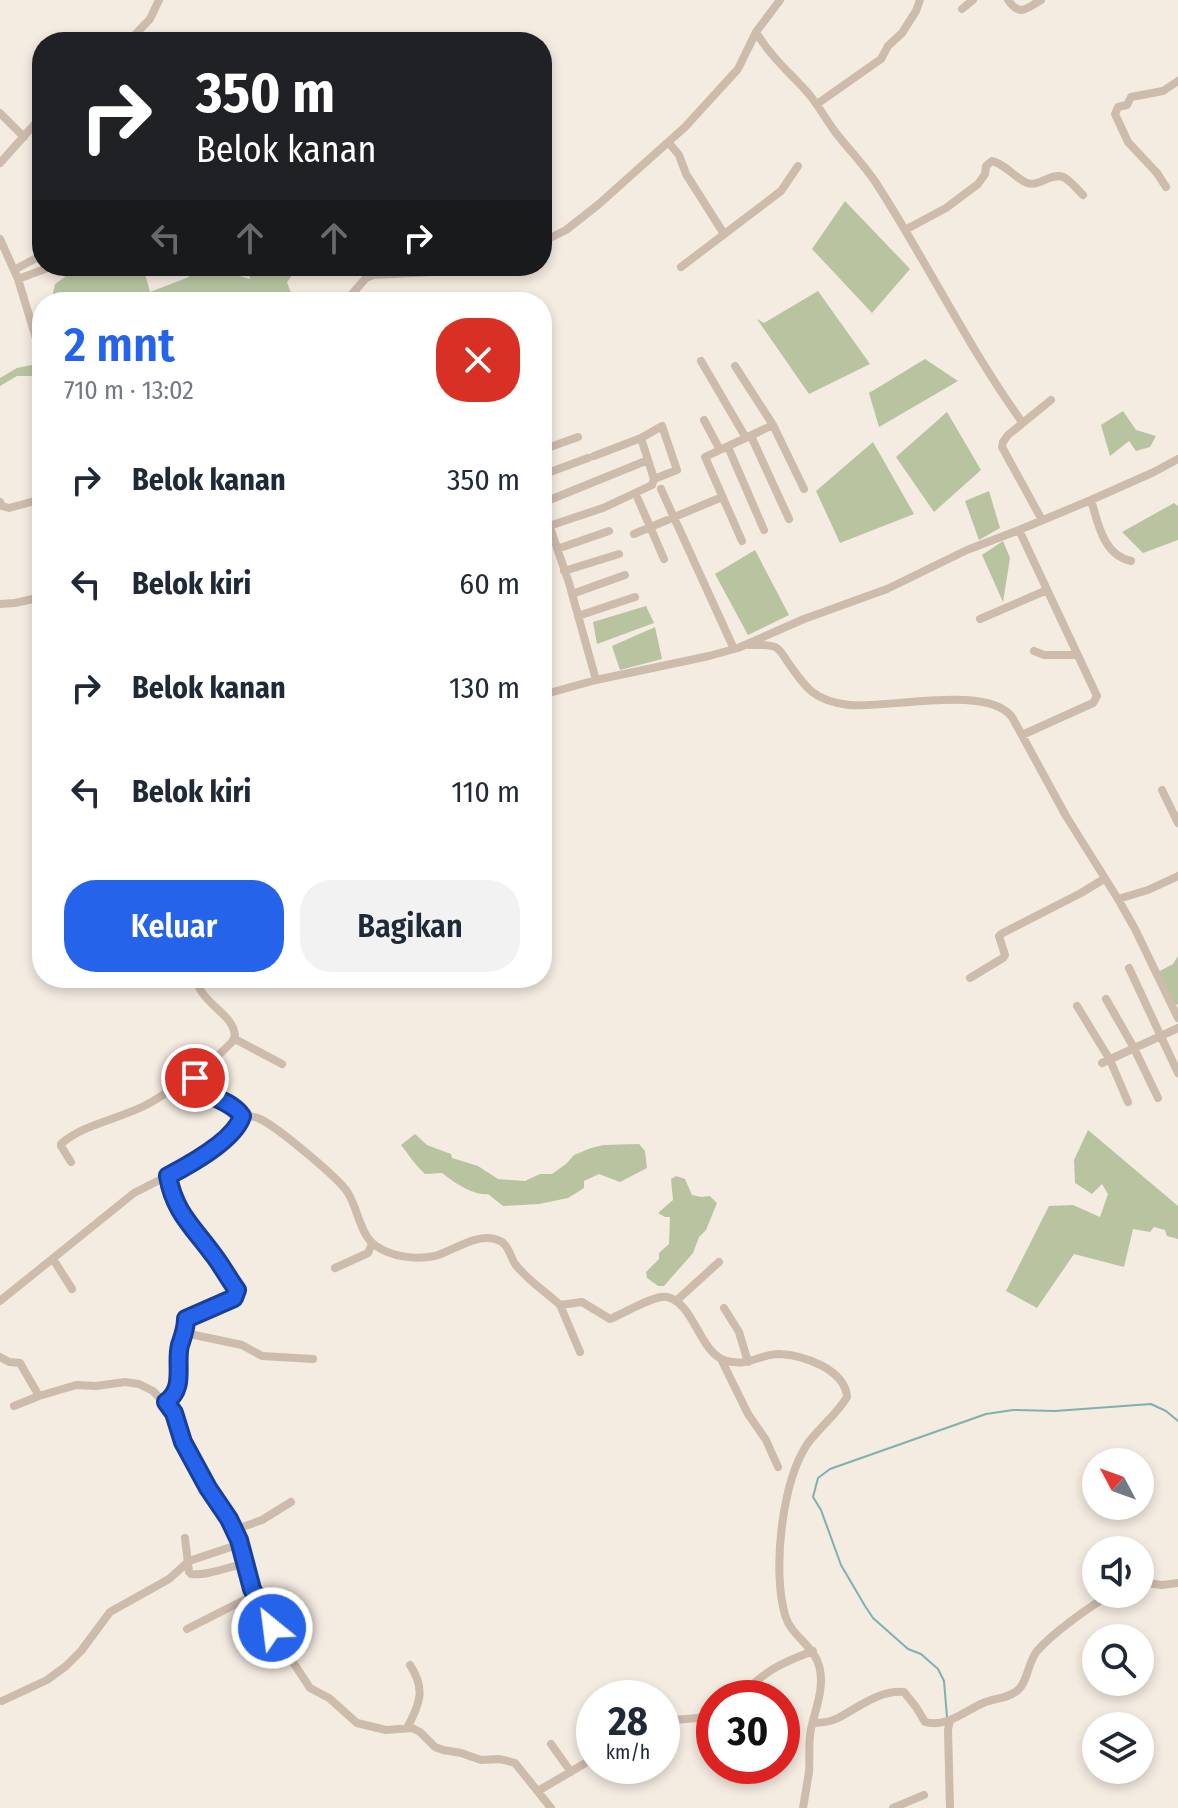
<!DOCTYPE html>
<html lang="id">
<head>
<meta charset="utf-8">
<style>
  :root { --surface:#fff; --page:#f2f2f3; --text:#1f2937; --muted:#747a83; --accent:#2563eb }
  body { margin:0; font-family:"Fira Sans Condensed",sans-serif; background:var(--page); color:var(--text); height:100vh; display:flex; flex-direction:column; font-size:30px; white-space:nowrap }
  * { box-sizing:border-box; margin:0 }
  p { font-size:26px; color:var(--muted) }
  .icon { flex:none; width:44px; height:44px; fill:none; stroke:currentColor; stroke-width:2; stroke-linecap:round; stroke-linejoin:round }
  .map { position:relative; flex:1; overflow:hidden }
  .drawer { position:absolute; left:32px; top:292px; width:520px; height:696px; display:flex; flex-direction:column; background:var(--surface); border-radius:32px; box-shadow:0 4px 12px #0003 }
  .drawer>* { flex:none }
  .guide { position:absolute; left:32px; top:32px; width:520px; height:244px; border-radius:32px; box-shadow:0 4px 12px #0003; background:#202124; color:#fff; overflow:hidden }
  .needle { width:52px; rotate:311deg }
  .fabs { position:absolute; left:1082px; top:1448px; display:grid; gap:16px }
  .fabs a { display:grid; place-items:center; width:72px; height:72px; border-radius:50%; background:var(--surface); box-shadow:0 4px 12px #0003; font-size:40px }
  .speed { position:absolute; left:576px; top:1680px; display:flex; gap:16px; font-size:40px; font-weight:700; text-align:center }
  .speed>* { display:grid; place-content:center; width:104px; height:104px; border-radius:50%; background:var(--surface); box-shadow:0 4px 12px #0003; line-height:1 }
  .speed small { font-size:20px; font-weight:400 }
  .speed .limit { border:12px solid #d22; background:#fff; color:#111 }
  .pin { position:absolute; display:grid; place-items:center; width:68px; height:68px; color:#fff; margin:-34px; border:4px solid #fff; border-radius:50%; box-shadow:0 2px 8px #0007 }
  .me { position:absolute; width:88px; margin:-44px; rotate:331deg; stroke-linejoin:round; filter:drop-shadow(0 0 6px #0008) }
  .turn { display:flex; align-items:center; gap:28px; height:168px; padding:0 32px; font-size:36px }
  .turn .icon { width:104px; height:104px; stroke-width:2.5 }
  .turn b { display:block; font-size:56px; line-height:68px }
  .lanes { display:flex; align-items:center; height:76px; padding:0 32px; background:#0003; justify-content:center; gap:40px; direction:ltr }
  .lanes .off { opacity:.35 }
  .round { display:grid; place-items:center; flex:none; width:84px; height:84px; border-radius:32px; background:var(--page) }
  .head { display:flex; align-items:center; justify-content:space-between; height:136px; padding:0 32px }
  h1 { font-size:48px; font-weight:600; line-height:60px; color:var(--accent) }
  .action { display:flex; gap:16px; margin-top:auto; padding:16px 32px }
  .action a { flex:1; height:92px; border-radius:32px; background:var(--accent); color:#fff; font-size:32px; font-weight:600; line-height:92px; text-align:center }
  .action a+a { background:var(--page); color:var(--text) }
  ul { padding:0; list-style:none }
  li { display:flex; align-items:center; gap:24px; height:104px; padding:0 32px }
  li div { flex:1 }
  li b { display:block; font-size:30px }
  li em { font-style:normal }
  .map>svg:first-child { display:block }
  .green { fill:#b8c4a0 }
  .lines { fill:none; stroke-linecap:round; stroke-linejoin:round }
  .stream { stroke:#7fb0b2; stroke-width:2 }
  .minor { stroke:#cdbbac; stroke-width:8 }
  .route-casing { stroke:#184099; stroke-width:20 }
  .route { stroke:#2563eb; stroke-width:14 }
</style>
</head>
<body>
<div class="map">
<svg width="1178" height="1808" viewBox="0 0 1178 1808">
  <rect width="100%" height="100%" fill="#f4ebe1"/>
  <path class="green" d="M 845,201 L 910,269 L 872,313 L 812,249 Z
    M 64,266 L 93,266 L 93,268 L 143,266 L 150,292 L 189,277 L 187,266 L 212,266 L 215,269 L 250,279 L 248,266 L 299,266 L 287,282 L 293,299 L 291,302 L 51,302 L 55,284 L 65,277 Z
    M 818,291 L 870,364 L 809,394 L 757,319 L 764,323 Z
    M 925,359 L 958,381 L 879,427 L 869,393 Z
    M 42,363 L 42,393 L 39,394 L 32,376 L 17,376 L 0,386 L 0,378 L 17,368 Z
    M 1123,411 L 1136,430 L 1156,436 L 1150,447 L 1136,451 L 1129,441 L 1110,456 L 1101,425 Z
    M 947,412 L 981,470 L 934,512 L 896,457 Z
    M 873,442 L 914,514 L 840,543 L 816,491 Z
    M 989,491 L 1000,528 L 979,540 L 965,501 Z
    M 1174,503 L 1178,506 L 1178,540 L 1143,553 L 1122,532 Z
    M 1003,541 L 1010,558 L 1003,602 L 982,555 Z
    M 755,550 L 789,615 L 748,635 L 715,574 Z
    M 646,606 L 654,623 L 597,644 L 593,622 Z
    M 655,627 L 662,659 L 620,670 L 612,646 Z
    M 1178,956 L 1178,1004 L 1174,1006 L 1158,972 L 1173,964 Z
    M 1088,1130 L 1178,1206 L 1178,1239 L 1167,1236 L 1165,1230 L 1154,1227 L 1150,1232 L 1133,1229 L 1124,1267 L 1074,1254 L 1037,1308 L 1006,1291 L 1049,1206 L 1073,1205 L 1100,1217 L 1108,1194 L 1102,1184 L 1092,1194 L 1075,1183 L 1074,1160 Z
    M 415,1134 L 427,1145 L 451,1154 L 452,1158 L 478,1166 L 498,1179 L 525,1181 L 540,1174 L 552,1174 L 566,1164 L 574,1155 L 591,1148 L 604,1145 L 639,1144 L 645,1151 L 647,1168 L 620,1182 L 599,1174 L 584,1181 L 584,1188 L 568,1198 L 539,1204 L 503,1206 L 488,1194 C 474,1196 453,1182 442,1173 L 425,1174 C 415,1165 409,1155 401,1145 Z
    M 676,1176 L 685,1179 L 692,1195 L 701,1197 L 710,1196 L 717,1203 L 706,1230 L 699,1237 L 693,1253 L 664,1286 L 658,1286 L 647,1278 L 646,1272 L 659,1259 L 659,1253 L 669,1244 L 670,1217 L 665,1217 L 658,1213 L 673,1200 L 671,1179 Z"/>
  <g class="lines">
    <path class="stream" d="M 947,1717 L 944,1681 L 938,1669 L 921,1654 L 908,1649 L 873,1618 L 865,1606 L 841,1565 L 821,1510 L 813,1497 L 818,1478 L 830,1469 L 986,1414 L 1013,1410 L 1055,1411 L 1151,1404 L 1166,1411 L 1178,1421"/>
    <path class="minor" d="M 1008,0 C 1020,17 1026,9 1041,0
      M 962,9 L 973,0
      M 756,32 C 770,56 790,73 808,93 C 819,106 826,120 836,133 C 850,151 866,167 878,186 C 928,264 968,347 1022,422
      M 128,42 L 150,19 L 159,0
      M 817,104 L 881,59 L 888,46 L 902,33 L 916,11 L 920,0
      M 0,113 L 24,137
      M 669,143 L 679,155 L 686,174 L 724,234
      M 0,163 L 42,116
      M 1166,187 L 1157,173 L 1128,142 L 1115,114 L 1118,107 L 1127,105 L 1131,97 L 1163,91 L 1178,81
      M 905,230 L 946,208 L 978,184 L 985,174 L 986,166 L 992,161 C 1005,164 1013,176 1025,182 C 1038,189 1050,172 1063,177 C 1070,180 1077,189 1083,195
      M 0,239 L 18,279 L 42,358
      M 542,242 L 566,230 L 599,204 L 685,127 L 738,69 L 756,32 L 780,0
      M 380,266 L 396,271
      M 681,267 L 781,191 L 798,166
      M 14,270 L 42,255
      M 18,279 L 53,266
      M 345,302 L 366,278 L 373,275 L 433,272 L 469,266
      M 701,361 L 746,438
      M 735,366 L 773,425 L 804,489
      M 704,420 L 720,450
      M 751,436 L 789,519
      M 641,438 L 662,426 L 677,470 L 654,479
      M 41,444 L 42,443
      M 728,447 L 764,530
      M 542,450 L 578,437
      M 594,456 L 641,438 L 648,460
      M 542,475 L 588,458
      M 661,489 L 734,649
      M 638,499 L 664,559
      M 1091,500 C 1098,523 1103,555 1131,561
      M 0,502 L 2,506 L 9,508 L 42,499
      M 542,503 L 648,460 L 654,479 L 652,485 L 603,508 L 549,526
      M 542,504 L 569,583 L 596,680
      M 1042,520 L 1002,447 L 1003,442 L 1008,435 L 1051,400
      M 1019,530 L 1097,696 L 1093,703 L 1022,735
      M 634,534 L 722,497
      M 742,541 L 705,457 L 773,425
      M 557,549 L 609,531
      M 564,571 L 619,554
      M 572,594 L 625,575
      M 0,604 L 15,603 L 42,597
      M 578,616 L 635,597
      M 980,619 L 1047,590
      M 750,645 C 758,645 767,644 775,647 C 781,650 783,655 787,661 C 806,688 814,701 849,705 C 887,709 987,684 1012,717 L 1066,816 L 1118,899 L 1148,890 L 1178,876
      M 1034,651 L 1044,655 L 1077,655
      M 542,695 L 596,680 L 709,656 L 738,648 L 804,619 L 887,589 L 967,550 L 1019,530 L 1091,500 L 1154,472 L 1178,459
      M 1162,790 L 1178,823
      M 1118,899 L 1135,929 L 1178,1018
      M 1129,968 L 1178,1073
      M 970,978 L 1003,958 L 1005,955 L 999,936 L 1001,934 L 1081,893 L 1104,879
      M 1106,999 L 1134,1048 L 1158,1098
      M 1077,1006 L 1110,1060 L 1128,1102
      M 235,1039 L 282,1064
      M 1102,1063 L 1178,1028
      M 242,1116 C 248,1116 255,1116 260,1119 C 276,1126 340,1179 348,1193 C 358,1209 360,1235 376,1246 C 392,1257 416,1260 435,1256 C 455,1250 477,1232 498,1240 C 508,1243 510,1256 515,1264 C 527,1280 545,1291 560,1305 L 582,1302 L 610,1319 C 623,1314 655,1294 667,1297 C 693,1302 700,1352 724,1360 C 748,1368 759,1354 779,1354 C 803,1355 845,1369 847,1397 C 837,1414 820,1427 808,1443 C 782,1481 772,1570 785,1615 C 791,1637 816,1646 820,1670 C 824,1690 815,1710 811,1729 C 808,1744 810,1758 809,1772 C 807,1784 805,1796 803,1808
      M 71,1162 L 61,1146 L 61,1144 C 82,1125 118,1119 144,1106 C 161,1098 176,1084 195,1078
      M 53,1259 L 72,1289
      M 335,1268 L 368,1253 L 372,1244
      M 0,1301 L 134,1193 L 183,1168 L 222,1140 L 237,1127 L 242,1116 C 230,1098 206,1101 195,1078 L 232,1042 L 235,1036 C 233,1012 201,1005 196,978
      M 676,1301 L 719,1262
      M 560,1305 L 580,1352
      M 724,1308 L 739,1332 L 748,1362
      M 185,1333 L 242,1345 L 262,1356 L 313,1359
      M 0,1357 L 9,1362 L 20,1363 L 39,1396 L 76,1385 L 96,1386 L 125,1382 L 139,1384 L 153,1391 L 174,1413 L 183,1442 L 208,1488 L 229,1519 L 239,1540 L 247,1577 L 255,1598 L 281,1644 L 310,1688 L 329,1698 L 357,1723 L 386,1730 L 412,1728 L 420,1732 L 435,1747 L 443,1750 L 461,1753 L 481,1760 L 500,1759 L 515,1763 L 551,1808
      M 721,1359 L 748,1414 L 766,1440 L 778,1467
      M 166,1402 C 186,1388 175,1365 180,1345 C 183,1336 186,1329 186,1319 L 234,1298 L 237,1290 C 229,1278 221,1264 212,1253 C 192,1227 174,1210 168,1176
      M 14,1406 L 39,1396
      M 234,1530 L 262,1520 L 291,1502
      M 185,1538 L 189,1572 L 191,1574 C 208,1576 227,1567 244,1564
      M 1140,1582 L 1162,1585 L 1178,1583
      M 187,1629 L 254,1595
      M 738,1698 C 764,1672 778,1664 813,1651
      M 2,1701 L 47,1680 L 66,1666 L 81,1651 L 110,1612 L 169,1579 L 189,1561 L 240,1544
      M 950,1720 L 948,1730 L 950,1808
      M 662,1721 L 698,1718 L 714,1711
      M 813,1723 C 821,1723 830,1722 838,1718 C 859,1707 879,1690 904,1692 L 916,1707 L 925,1722 C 946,1728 965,1711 983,1703 C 994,1698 1008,1699 1018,1690 C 1028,1681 1028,1662 1037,1651 C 1054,1632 1089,1607 1111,1594
      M 407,1728 C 420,1704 426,1689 410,1665
      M 551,1744 L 571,1772
      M 538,1791 L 594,1758
      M 893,1808 L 924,1795"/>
  </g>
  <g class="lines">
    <defs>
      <path id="route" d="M 195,1078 C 206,1101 230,1098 242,1116 C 235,1140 189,1165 168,1176 C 174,1211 192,1226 212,1253 C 221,1264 228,1278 237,1290 L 234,1298 L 186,1319 C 186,1329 183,1336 180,1345 C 175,1365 186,1388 166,1402 L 174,1413 L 183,1442 L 208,1488 L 229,1519 L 239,1540 L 252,1589 L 272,1628"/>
    </defs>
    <use href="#route" class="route-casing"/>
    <use href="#route" class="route"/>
  </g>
</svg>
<div class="fabs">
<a><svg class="needle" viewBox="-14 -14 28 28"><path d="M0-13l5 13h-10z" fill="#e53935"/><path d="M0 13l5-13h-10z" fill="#747a83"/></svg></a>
<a><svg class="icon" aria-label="sound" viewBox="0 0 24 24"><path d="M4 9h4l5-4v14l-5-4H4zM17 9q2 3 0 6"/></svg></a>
<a><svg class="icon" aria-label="search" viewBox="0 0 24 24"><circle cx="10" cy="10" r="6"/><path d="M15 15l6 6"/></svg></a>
<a><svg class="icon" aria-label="layers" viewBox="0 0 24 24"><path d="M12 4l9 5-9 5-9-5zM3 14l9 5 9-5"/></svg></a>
</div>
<div class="speed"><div>28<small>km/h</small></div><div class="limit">30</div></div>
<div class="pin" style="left:195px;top:1078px;background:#d93025"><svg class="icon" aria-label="arrive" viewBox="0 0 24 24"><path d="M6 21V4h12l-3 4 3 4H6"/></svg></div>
<svg class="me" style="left:272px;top:1628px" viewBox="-20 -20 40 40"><circle r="17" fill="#2563eb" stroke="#fff" stroke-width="3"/><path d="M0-11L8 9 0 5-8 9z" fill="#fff"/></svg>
<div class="guide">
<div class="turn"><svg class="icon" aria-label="right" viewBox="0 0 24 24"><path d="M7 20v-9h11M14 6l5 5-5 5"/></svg><div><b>350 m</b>Belok kanan</div></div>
<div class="lanes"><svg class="icon off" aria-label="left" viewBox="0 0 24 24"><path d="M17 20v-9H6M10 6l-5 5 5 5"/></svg><svg class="icon off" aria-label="ahead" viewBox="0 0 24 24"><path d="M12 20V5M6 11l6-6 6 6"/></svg><svg class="icon off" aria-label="ahead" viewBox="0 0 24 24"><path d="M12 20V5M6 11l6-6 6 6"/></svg><svg class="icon" aria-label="right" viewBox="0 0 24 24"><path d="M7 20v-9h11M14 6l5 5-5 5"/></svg></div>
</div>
<section class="drawer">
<div class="head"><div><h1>2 mnt</h1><p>710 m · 13:02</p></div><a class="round" style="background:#d93025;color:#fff"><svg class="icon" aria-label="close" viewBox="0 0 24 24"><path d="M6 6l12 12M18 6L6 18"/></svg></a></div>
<ul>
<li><svg class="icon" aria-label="right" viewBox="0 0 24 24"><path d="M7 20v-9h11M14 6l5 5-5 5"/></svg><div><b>Belok kanan</b></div><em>350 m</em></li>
<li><svg class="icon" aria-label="left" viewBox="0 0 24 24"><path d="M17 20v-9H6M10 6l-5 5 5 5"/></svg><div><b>Belok kiri</b></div><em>60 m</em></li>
<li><svg class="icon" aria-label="right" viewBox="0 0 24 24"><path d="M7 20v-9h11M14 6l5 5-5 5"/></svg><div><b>Belok kanan</b></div><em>130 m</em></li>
<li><svg class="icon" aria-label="left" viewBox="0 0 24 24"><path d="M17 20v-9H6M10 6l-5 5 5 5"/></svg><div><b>Belok kiri</b></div><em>110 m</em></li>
</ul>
<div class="action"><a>Keluar</a><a>Bagikan</a></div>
</section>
</div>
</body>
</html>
